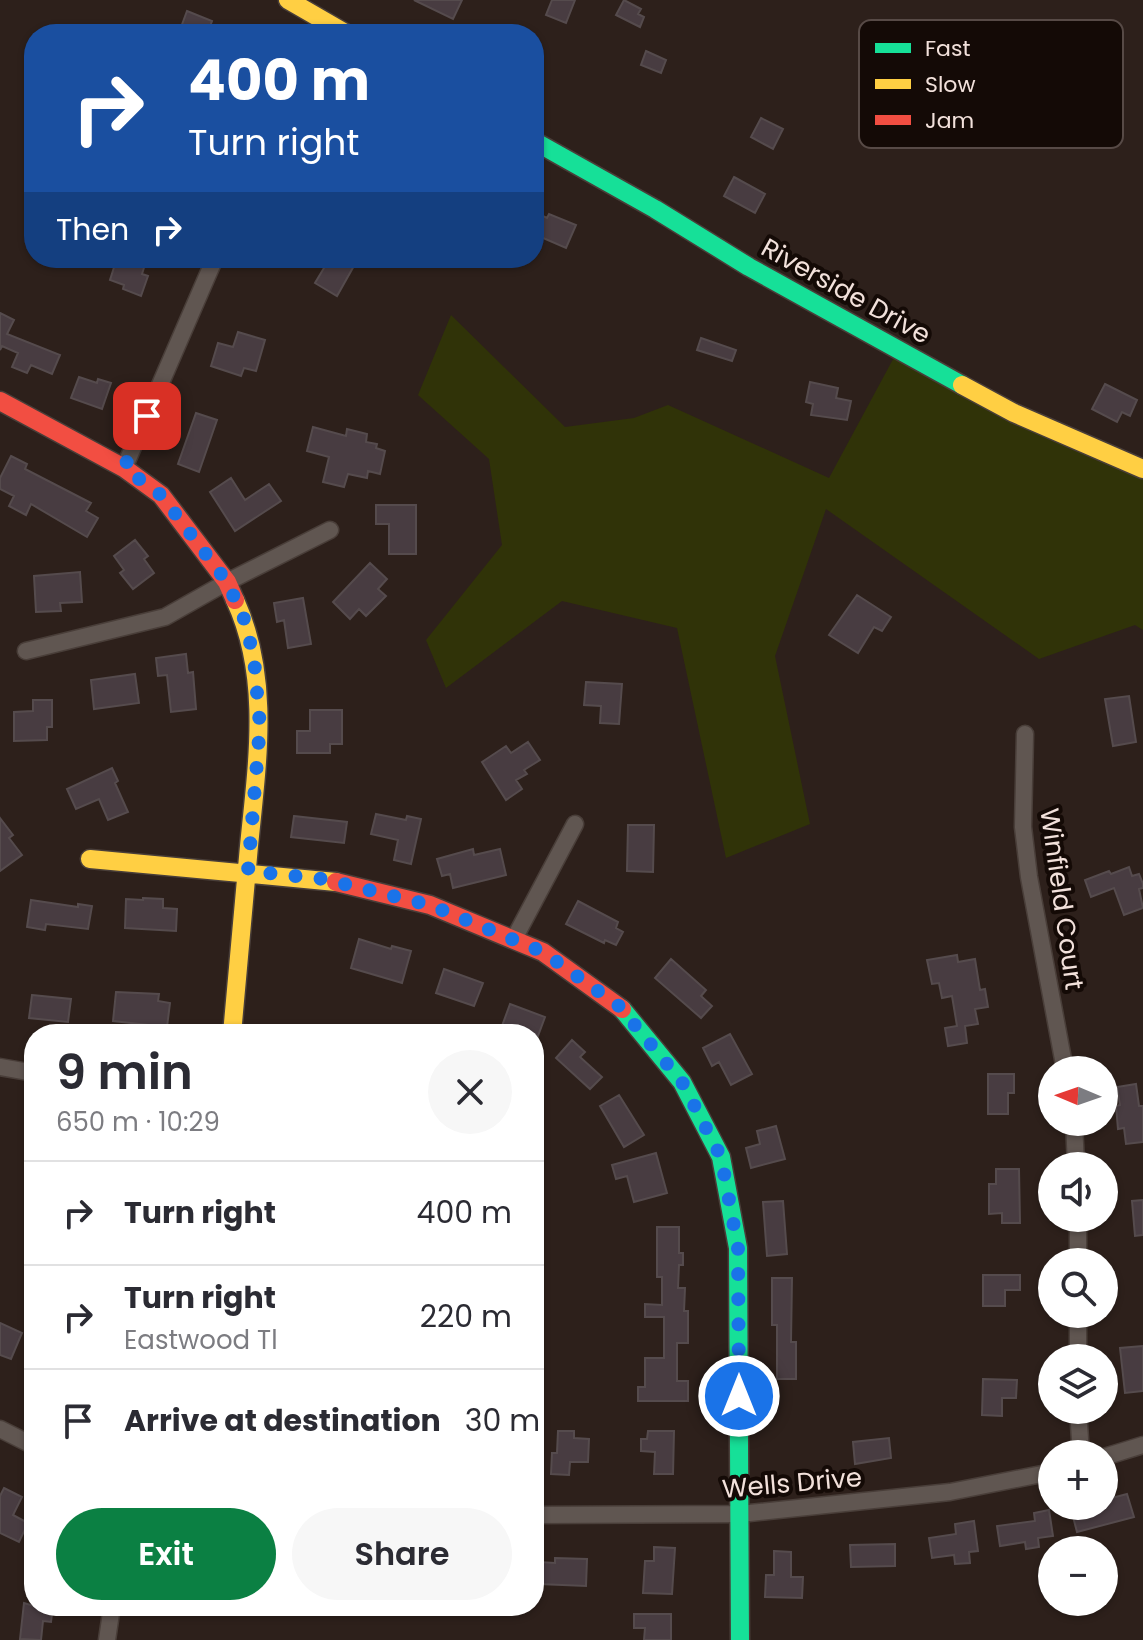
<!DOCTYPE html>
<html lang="en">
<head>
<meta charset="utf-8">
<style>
  :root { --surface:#fff; --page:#f7f7f7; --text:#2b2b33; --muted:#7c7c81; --line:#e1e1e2; --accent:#0b8043 }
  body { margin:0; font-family:Poppins,sans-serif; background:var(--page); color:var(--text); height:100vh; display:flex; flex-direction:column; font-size:30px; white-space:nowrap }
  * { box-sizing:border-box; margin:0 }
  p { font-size:26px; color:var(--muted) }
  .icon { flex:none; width:44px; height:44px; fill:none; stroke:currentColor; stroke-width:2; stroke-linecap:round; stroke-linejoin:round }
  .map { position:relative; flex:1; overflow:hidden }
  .sheet { position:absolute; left:24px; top:1024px; width:520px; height:592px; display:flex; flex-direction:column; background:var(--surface); border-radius:32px; box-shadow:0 2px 6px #0004 }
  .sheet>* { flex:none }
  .banner { position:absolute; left:24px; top:24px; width:520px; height:244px; border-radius:32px; box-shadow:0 2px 6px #0004; background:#1a4fa0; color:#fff; overflow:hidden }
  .needle { width:52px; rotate:272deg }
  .tools { position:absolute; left:1038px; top:1056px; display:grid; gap:16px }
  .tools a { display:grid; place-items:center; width:80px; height:80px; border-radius:50%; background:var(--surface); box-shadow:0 2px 6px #0004; font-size:40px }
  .pin { position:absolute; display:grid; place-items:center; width:68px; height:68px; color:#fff; margin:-34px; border-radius:16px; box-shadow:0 4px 12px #0006 }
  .me { position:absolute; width:88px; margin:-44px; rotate:0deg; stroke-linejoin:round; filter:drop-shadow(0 0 6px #0008) }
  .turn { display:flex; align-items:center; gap:28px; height:168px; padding:0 32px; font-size:36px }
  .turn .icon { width:104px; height:104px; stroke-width:2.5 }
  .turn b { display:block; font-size:56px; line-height:68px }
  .then { display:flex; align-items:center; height:76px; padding:0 32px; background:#0003; gap:16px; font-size:30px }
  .round { display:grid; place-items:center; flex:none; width:84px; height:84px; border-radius:42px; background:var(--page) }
  .head { display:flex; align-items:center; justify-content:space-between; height:136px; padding:0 32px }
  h1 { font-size:48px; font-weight:600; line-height:60px }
  .button { display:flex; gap:16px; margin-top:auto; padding:16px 32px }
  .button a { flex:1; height:92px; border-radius:48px; background:var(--accent); color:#fff; font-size:32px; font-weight:600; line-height:92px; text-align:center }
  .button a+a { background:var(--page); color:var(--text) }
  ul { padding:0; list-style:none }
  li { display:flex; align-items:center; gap:24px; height:104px; padding:0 32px; border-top:2px solid var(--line) }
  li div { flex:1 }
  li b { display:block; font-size:30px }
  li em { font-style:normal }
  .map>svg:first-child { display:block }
  .green { fill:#303308 }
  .building { fill:#483c41; stroke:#554b4d; stroke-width:2 }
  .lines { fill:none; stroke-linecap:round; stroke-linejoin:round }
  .street-casing { stroke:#493e39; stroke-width:19 }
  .fast-casing { stroke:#493e39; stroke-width:21 }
  .slow-casing { stroke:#493e39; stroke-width:21 }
  .jam-casing { stroke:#493e39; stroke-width:21 }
  .street { stroke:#605651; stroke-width:16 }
  .fast { stroke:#16e098; stroke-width:18 }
  .slow { stroke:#ffcf43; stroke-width:18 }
  .jam { stroke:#f24e42; stroke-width:18 }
  .route { stroke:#1a73e8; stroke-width:14; stroke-dasharray:0 25.2 }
  .labels { text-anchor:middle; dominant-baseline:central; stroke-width:8; stroke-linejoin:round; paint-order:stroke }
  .street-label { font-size:26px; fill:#f2e1db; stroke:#140a06 }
  .key { fill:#140a06; stroke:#574a46; stroke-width:2 }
  .key-label { font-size:22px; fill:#f2e1db }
</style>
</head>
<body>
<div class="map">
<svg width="1143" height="1640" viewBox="0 0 1143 1640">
  <rect width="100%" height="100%" fill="#2d201b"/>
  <path class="green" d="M 451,315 L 565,427 L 634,418 L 668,405 L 829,478 L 898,350 L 1143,469 L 1143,630 L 1135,625 L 1039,659 L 826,509 L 775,656 L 810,824 L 726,858 L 677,628 L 562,601 L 446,688 L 426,640 L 502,545 L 489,459 L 418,395 Z"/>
  <path class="building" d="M 414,0 L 462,0 L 453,19 Z
    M 552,0 L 575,0 L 566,23 L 546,15 Z
    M 624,0 L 641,9 L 638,14 L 644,17 L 640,27 L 616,15 Z
    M 187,11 L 212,21 L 207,34 L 191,34 L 180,30 Z
    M 646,51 L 666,60 L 661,73 L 641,65 Z
    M 761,118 L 783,129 L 773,149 L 751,137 Z
    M 734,177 L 765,194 L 755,213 L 724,196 Z
    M 534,212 L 547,218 L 549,214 L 576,225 L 566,248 L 534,234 Z
    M 117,258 L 147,258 L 142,274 L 148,276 L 141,296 L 123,289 L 124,285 L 110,280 Z
    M 330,258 L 345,258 L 355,264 L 337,296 L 315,283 Z
    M 0,313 L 14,320 L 7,334 L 60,355 L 52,374 L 31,365 L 27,373 L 12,367 L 18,353 L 2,346 L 0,350 Z
    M 238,332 L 265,340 L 256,371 L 244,368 L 241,376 L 211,366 L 218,343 L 233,347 Z
    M 701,338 L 736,350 L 732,361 L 697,350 Z
    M 79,377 L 97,383 L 98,379 L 111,383 L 102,409 L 71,398 Z
    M 810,382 L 838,388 L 836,398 L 851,401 L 847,420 L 811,415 L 813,404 L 806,402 Z
    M 1105,384 L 1137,400 L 1130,416 L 1122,412 L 1117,422 L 1092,409 Z
    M 196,413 L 217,420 L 199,472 L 178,464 Z
    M 313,427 L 346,436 L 347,429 L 367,434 L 366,442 L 377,444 L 376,448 L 385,451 L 380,474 L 368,471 L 367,478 L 348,474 L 344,487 L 323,482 L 329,457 L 307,451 Z
    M 11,456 L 27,464 L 25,469 L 91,503 L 86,511 L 98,518 L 87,537 L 31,504 L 26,515 L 9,506 L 14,496 L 0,489 L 0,478 Z
    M 231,478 L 245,500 L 269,484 L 281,501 L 235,531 L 210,492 Z
    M 376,505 L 416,505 L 416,554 L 389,554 L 389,524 L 376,524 Z
    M 135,540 L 148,556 L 144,559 L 154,573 L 133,589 L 120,573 L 124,570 L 114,556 Z
    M 370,563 L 387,579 L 378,589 L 386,596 L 366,616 L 359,609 L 350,619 L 333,602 Z
    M 80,572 L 82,602 L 60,603 L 61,611 L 36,612 L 34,576 Z
    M 857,595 L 891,617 L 882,631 L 874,627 L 858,653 L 829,635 Z
    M 303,598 L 311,644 L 288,648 L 284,620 L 277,622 L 274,603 Z
    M 186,654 L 188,673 L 193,672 L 196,709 L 171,712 L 167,675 L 158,676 L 156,658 Z
    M 135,674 L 139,703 L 94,709 L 91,680 Z
    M 586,682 L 622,684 L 619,724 L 600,723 L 601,706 L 584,705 Z
    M 1129,696 L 1136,742 L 1113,746 L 1105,699 Z
    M 33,700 L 52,700 L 52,727 L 47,727 L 47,740 L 14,741 L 14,712 L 33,711 Z
    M 310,710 L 342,710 L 342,744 L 330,744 L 330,753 L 297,753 L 297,731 L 310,731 Z
    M 528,742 L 540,760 L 524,770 L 527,774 L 516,780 L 522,789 L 506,800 L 482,762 L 506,746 L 511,753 Z
    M 112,768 L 118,781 L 115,783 L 128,812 L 108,820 L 99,799 L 76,809 L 67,789 Z
    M 376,814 L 406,820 L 407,816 L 421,819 L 411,864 L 394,860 L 398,840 L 371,834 Z
    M 294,816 L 347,822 L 344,843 L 291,837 Z
    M 0,818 L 13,835 L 9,838 L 22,855 L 0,871 Z
    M 628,825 L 654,825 L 653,872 L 627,871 Z
    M 473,849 L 474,855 L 500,849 L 506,875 L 453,888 L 450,874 L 442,876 L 437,859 Z
    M 1129,867 L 1132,876 L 1139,874 L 1143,884 L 1143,888 L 1139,889 L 1143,908 L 1124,915 L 1114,888 L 1091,897 L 1085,880 L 1109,871 L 1111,874 Z
    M 143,898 L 163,899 L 163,908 L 177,909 L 176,931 L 125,928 L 126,899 L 143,900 Z
    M 31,900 L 78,907 L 78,904 L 92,906 L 88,929 L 46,924 L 45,930 L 27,927 Z
    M 578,901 L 618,922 L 616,928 L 623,932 L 616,945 L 605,940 L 604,943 L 566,924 Z
    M 359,939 L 391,949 L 392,946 L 411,951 L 402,983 L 351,968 Z
    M 957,955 L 958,962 L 975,959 L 980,990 L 985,989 L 988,1007 L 975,1009 L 978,1024 L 965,1026 L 967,1043 L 948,1046 L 945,1028 L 957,1026 L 952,996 L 942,998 L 939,983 L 932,984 L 927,960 Z
    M 671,959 L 706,990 L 701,996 L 712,1006 L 701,1018 L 655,978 Z
    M 444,969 L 483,983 L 474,1006 L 436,993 Z
    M 116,992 L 159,994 L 158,1001 L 170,1003 L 167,1027 L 113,1021 Z
    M 32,995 L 71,999 L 68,1022 L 29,1018 Z
    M 510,1004 L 545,1017 L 538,1036 L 525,1031 L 523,1034 L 502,1026 Z
    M 730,1034 L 752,1074 L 731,1085 L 719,1062 L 712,1066 L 703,1048 Z
    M 572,1040 L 585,1052 L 580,1057 L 602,1077 L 590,1089 L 556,1058 Z
    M 988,1074 L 1014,1074 L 1014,1093 L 1008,1093 L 1008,1114 L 988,1114 Z
    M 1136,1084 L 1139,1106 L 1143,1106 L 1143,1142 L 1126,1144 L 1124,1128 L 1118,1129 L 1116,1106 L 1120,1105 L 1117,1087 Z
    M 619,1095 L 644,1135 L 624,1147 L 600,1106 Z
    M 776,1126 L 785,1159 L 751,1168 L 746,1148 L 760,1144 L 757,1131 Z
    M 656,1153 L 667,1193 L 634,1202 L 627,1176 L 616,1179 L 612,1165 Z
    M 996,1169 L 1019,1169 L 1020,1223 L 1002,1223 L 1002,1213 L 989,1214 L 989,1184 L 996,1184 Z
    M 1143,1200 L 1143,1235 L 1135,1236 L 1132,1201 Z
    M 783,1201 L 787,1254 L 767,1256 L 763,1202 Z
    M 657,1227 L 679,1227 L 679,1253 L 683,1253 L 683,1265 L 679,1265 L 678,1288 L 685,1288 L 684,1311 L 688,1311 L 688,1343 L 677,1343 L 677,1381 L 688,1381 L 688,1401 L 638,1401 L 638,1387 L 645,1387 L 645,1358 L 664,1358 L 664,1317 L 645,1317 L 645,1304 L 662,1305 L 662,1277 L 657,1277 Z
    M 983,1275 L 1020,1275 L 1020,1290 L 1005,1290 L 1005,1306 L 983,1306 Z
    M 772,1278 L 792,1278 L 791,1342 L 796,1342 L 796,1379 L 777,1379 L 777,1325 L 772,1325 Z
    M 0,1323 L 22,1333 L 11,1359 L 0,1355 Z
    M 1143,1346 L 1143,1391 L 1125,1393 L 1120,1348 Z
    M 983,1379 L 1017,1380 L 1016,1398 L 1002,1398 L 1002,1416 L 982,1415 Z
    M 558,1431 L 574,1431 L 574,1438 L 589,1439 L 588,1462 L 570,1462 L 569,1475 L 551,1474 L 552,1453 L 557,1453 Z
    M 648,1431 L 674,1431 L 673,1474 L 654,1474 L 655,1452 L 641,1451 L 641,1439 L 647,1439 Z
    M 889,1438 L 891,1458 L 855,1464 L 853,1442 Z
    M 4,1488 L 22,1497 L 13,1515 L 28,1523 L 19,1542 L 0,1533 L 0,1496 Z
    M 1127,1494 L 1134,1517 L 1077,1532 L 1071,1509 L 1104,1506 L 1104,1500 Z
    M 1049,1510 L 1053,1536 L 1038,1538 L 1039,1547 L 1026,1549 L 1025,1542 L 1000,1546 L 997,1526 L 1035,1521 L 1034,1513 Z
    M 974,1521 L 978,1551 L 969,1552 L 970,1563 L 955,1564 L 954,1555 L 932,1558 L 929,1538 L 956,1534 L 955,1524 Z
    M 895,1544 L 895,1566 L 851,1567 L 850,1545 Z
    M 654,1547 L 675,1548 L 672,1594 L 643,1593 L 645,1561 L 654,1561 Z
    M 774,1551 L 791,1552 L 791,1577 L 803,1577 L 802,1598 L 765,1597 L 766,1575 L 774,1575 Z
    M 555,1558 L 587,1559 L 586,1586 L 539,1584 L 540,1562 L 555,1563 Z
    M 24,1603 L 34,1606 L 53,1606 L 51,1622 L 43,1621 L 41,1640 L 20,1639 Z
    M 634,1614 L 671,1614 L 671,1640 L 644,1640 L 645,1628 L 634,1628 Z"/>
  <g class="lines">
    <defs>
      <path id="street" d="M 124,468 L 215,258
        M 26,651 L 165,617 L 227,582 L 330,530
        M 1025,734 L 1023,827 L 1029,877 L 1065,1070
        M 514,939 L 575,824
        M 0,1067 L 34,1073
        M 1074,1122 L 1076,1166
        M 1078,1262 L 1078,1218
        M 1078,1358 L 1078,1314
        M 1078,1410 L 1081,1454
        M 0,1429 L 34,1446
        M 1104,1457 L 1143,1445
        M 534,1515 L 740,1514 L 950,1492 L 1052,1472
        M 107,1640 L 112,1606"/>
      <path id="fast" d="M 534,141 L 655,209 L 749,267 L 962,385
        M 622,1009 L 682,1082 L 721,1157 L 738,1248 L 740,1640"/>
      <path id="slow" d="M 288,0 L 347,34
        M 962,385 L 1014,413 L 1143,469
        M 90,859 L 336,882
        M 232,1034 C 238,971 243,909 249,846 C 257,764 271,678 235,600"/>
      <path id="jam" d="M 0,401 L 124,468 L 161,495 L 227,582 L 235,600
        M 336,882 L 430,905 L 543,952 L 622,1009"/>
    </defs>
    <use href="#street" class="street-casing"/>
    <use href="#fast" class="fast-casing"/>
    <use href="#slow" class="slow-casing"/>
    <use href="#jam" class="jam-casing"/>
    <use href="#street" class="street"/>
    <use href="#fast" class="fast"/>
    <use href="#slow" class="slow"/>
    <use href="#jam" class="jam"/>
  </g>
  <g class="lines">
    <path class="route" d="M 147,416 L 124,468 L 161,495 L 227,582 L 245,621 L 254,659 L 260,726 L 248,871 L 324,879 L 430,905 L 543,952 L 619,1006 L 682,1082 L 721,1157 L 738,1248 L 739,1396"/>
  </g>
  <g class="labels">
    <g class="street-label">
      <text transform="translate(846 291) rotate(29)">Riverside Drive</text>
      <text transform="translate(1062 899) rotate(82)">Winfield Court</text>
      <text transform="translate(792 1483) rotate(-5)">Wells Drive</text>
    </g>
  </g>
  <rect x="859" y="20" width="264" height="128" rx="12" class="key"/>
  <rect x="875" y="43" width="36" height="10" fill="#16e098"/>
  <rect x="875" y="79" width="36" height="10" fill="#ffcf43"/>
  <rect x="875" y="115" width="36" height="10" fill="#f24e42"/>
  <g class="key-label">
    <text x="925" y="56">Fast</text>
    <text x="925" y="92">Slow</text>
    <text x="925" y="128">Jam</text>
  </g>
</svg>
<div class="tools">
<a><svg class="needle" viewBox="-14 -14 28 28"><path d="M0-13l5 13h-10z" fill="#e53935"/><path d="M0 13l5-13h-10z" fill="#7c7c81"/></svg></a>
<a><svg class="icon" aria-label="sound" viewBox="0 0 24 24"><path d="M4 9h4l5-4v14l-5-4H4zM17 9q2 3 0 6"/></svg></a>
<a><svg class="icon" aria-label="search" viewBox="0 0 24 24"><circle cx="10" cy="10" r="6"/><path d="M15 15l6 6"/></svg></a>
<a><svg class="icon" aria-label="layers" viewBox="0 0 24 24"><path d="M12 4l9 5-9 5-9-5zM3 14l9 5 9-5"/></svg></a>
<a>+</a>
<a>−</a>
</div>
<div class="pin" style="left:147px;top:416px;background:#d93025"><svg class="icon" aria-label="arrive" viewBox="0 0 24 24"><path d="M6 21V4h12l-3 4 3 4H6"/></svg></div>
<svg class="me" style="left:739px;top:1396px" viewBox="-20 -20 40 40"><circle r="17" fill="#1a73e8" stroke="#fff" stroke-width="3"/><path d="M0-11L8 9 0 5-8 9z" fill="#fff"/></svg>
<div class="banner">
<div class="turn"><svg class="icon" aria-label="right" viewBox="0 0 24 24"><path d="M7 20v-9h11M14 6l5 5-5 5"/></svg><div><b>400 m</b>Turn right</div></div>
<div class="then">Then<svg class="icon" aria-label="right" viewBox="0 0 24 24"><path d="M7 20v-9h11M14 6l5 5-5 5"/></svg></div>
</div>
<section class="sheet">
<div class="head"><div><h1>9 min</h1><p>650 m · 10:29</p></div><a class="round"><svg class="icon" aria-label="close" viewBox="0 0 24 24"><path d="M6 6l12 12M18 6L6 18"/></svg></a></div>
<ul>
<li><svg class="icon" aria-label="right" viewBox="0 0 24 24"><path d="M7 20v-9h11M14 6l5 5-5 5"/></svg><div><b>Turn right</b></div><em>400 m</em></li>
<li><svg class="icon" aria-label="right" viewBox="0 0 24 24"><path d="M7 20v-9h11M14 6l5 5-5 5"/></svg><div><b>Turn right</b><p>Eastwood Tl</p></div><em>220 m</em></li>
<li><svg class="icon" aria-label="arrive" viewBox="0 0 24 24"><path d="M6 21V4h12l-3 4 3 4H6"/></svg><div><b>Arrive at destination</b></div><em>30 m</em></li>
</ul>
<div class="button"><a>Exit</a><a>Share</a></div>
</section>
</div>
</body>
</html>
